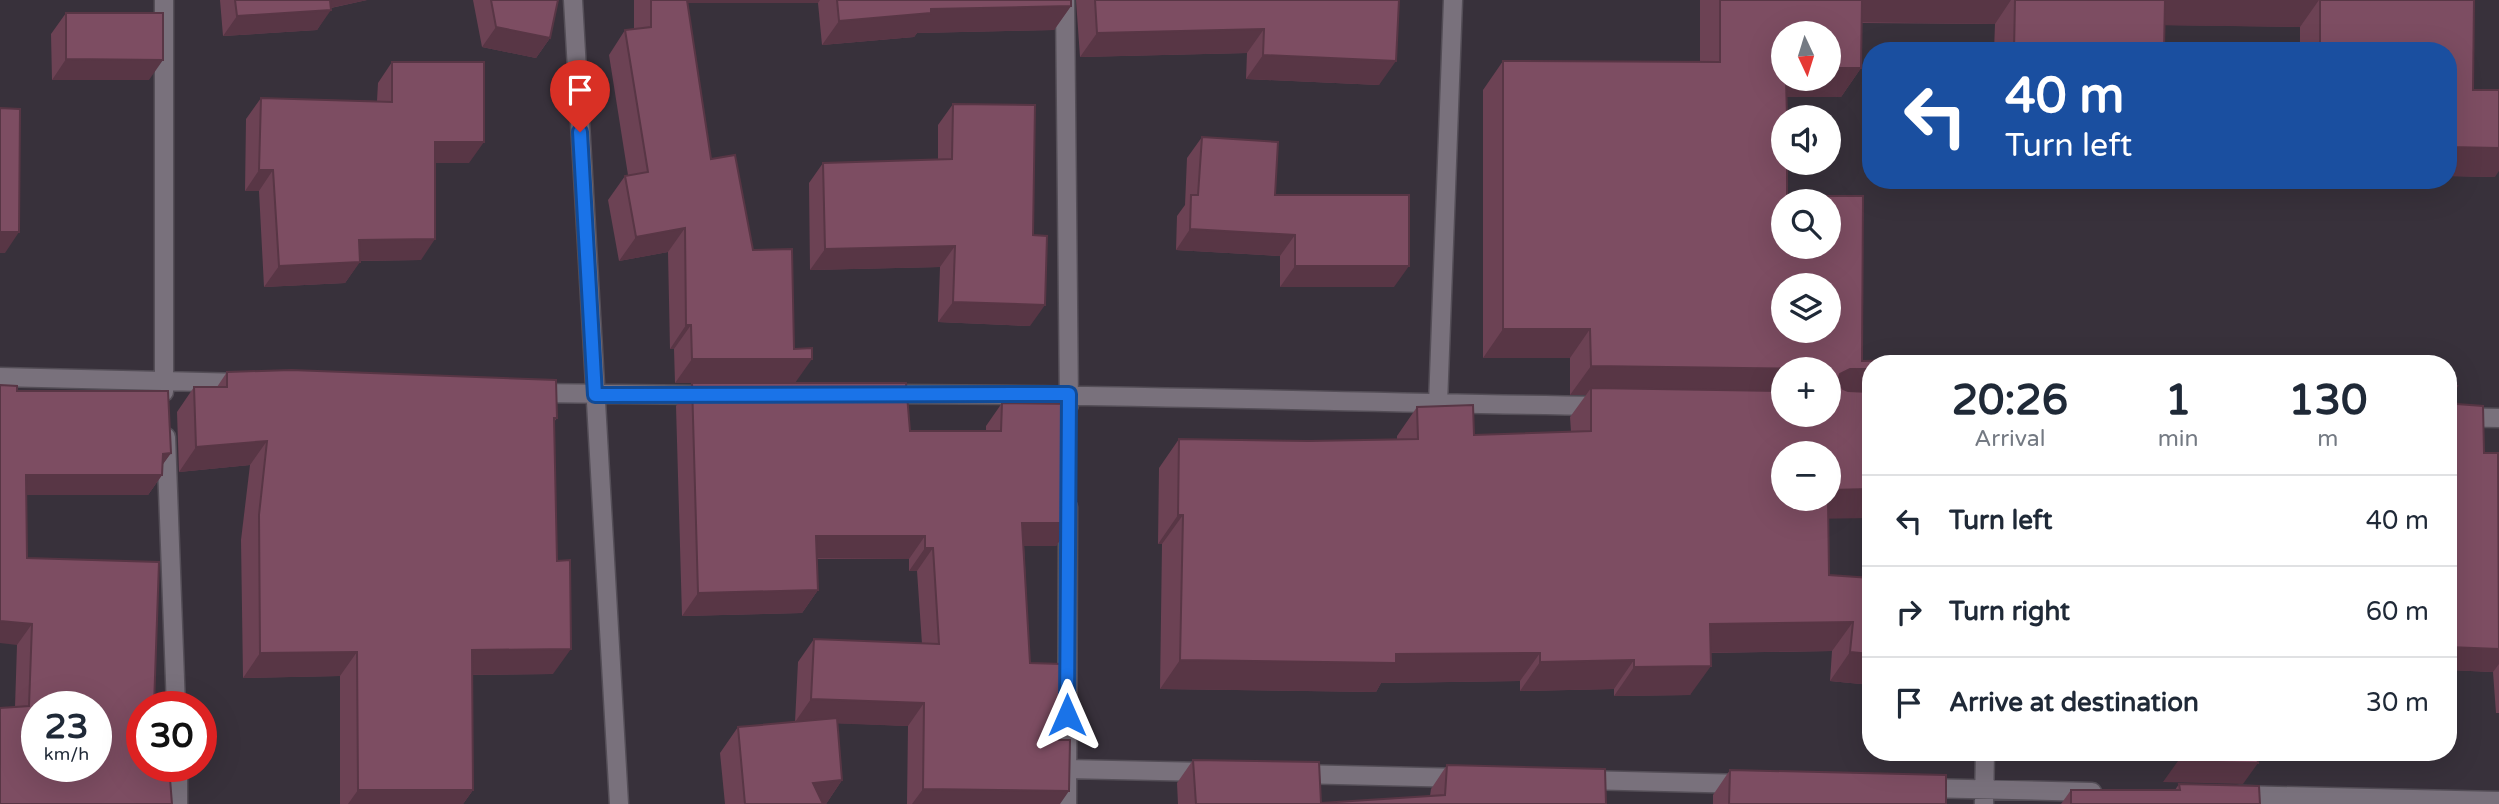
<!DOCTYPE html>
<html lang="en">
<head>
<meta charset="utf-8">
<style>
  :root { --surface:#fff; --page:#f6f6f7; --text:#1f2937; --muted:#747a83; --line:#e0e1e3 }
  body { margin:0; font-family:"Varela Round",sans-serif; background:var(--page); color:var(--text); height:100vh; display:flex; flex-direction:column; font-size:26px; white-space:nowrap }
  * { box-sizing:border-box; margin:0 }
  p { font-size:23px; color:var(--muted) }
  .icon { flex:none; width:38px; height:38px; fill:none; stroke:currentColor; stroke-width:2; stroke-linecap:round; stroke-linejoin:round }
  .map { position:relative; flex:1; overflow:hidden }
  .details { position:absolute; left:1862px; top:355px; width:595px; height:406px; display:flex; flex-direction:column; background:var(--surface); border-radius:28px; box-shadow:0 7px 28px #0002 }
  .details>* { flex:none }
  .banner { position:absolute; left:1862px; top:42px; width:595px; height:147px; border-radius:28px; box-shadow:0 7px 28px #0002; background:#1a4fa0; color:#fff; overflow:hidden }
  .needle { width:46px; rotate:176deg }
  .controls { position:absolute; left:1771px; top:21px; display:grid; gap:14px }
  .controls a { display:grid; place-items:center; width:70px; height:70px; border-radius:50%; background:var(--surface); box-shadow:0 7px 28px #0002; font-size:35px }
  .speed { position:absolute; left:21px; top:691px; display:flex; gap:14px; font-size:35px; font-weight:700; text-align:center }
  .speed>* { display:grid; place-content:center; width:91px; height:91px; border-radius:50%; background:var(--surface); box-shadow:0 7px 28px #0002; line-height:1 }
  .speed small { font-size:18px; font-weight:400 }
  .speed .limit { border:10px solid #d22; background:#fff; color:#111 }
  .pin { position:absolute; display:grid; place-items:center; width:60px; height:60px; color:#fff; margin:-72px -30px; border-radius:50% 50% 50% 0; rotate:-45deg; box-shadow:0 0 7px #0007 }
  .pin .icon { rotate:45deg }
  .me { position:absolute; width:77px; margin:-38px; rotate:0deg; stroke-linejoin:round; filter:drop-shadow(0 0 5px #0008) }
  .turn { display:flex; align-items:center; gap:24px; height:147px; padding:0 28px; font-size:32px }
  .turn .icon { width:91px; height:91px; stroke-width:2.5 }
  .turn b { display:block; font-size:49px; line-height:60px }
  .eta { display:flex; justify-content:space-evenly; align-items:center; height:119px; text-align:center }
  .eta b { font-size:42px; font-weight:800; line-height:49px }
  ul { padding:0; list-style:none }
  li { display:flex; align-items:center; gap:21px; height:91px; padding:0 28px; border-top:2px solid var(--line) }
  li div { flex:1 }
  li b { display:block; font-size:26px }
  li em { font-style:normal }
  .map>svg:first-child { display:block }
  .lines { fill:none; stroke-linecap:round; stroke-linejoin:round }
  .street-casing { stroke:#544e57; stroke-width:21 }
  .street { stroke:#79717c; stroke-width:18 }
  .wall { fill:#6c4254; fill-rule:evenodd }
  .shaded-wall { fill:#583645 }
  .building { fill:#7d4d62; stroke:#583645; stroke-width:2; fill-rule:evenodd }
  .route-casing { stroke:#114b97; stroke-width:18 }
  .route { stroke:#1a73e8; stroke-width:12 }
</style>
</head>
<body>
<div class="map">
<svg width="2499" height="804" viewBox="0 0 2499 804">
  <rect width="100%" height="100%" fill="#38313b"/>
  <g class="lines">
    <defs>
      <path id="street" d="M 164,0 L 164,392
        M 573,0 L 619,804
        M 1065,0 L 1069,405
        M 0,377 L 244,383
        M 534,393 L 705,395
        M 884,394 C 1123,394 1362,403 1601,406
        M 1438,404 L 1453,0
        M 2448,417 L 2499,418
        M 166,437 L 176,707
        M 178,766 L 178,804
        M 1066,769 L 1206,772
        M 1297,774 L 1462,778
        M 1584,780 L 1745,784
        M 1924,788 L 2092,792
        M 2239,795 L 2499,801
        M 1067,804 L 1068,507
        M 1984,804 L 1985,752"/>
    </defs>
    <use href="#street" class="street-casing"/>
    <use href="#street" class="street"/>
  </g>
  <path class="wall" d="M 220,0 L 367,0 L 331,8 L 317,30 L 223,36 Z
    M 473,0 L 558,0 L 550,38 L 536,58 L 482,47 Z
    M 634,0 L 1071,0 L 1071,6 L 1054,30 L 917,33 L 914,37 L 822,45 L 818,3 L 687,3 L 711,159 L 753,250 L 796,383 L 910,431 L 986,431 L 986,426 L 1002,403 L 1072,523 L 1056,546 L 1024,546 L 1030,663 L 1059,740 L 1060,804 L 907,804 L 908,726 L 837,723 L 842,780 L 826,804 L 725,804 L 720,753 L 738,727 L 795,722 L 798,662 L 814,639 L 922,644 L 917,571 L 909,571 L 909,559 L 817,559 L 818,590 L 802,613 L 682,616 L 676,406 L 692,383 L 675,383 L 674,349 L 670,349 L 668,252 L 619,261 L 608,200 L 625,176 L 628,175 L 609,55 L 625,30 L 634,29 Z
    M 1076,0 L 1399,0 L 1379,85 L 1246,79 L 1247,53 L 1080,57 Z
    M 1700,0 L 2474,0 L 2473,90 L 2495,177 L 2448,176 L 2448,51 L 2300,51 L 2300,27 L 2165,25 L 2164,51 L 1994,51 L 1995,24 L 1862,23 L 1861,68 L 1841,97 L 1786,97 L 1787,196 L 1862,361 L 1871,364 L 1829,518 L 1829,575 L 1871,578 L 1871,685 L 1830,681 L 1832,651 L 1710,653 L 1690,695 L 1614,696 L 1614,689 L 1520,691 L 1520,681 L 1381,683 L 1376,692 L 1160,689 L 1162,544 L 1158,544 L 1159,468 L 1179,439 L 1309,441 L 1397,439 L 1397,436 L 1417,407 L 1474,435 L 1571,432 L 1570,417 L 1586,395 L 1570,395 L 1570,358 L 1483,358 L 1483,90 L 1503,61 L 1700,62 ZM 1783,369 L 1829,369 L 1783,415 Z
    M 66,13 L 149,80 L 52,80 L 51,34 Z
    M 392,62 L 469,163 L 435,163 L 421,260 L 360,261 L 345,283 L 264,287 L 259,191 L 245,191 L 246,119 L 261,98 L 377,101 L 378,83 Z
    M 953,104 L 1030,326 L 938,322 L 940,267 L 810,270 L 809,183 L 823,163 L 938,160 L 938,125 Z
    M 1202,137 L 1275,195 L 1394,287 L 1280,287 L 1280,256 L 1176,250 L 1177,216 L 1185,205 L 1187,158 Z
    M 227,372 L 557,418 L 554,422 L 553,674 L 472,675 L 473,790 L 463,804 L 340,804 L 340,676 L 243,678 L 241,540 L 250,465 L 179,472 L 177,412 L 194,387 L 217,387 Z
    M 2448,386 L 2484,453 L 2499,533 L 2499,713 L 2496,713 L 2493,672 L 2448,670 Z
    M 17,391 L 171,453 L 162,465 L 162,475 L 148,495 L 26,495 L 27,558 L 154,706 L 163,707 L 15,707 L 17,645 Z
    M 1193,760 L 1321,803 L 1430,796 L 1431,789 L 1447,765 L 1606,804 L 1178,804 L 1177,783 Z
    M 1730,770 L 1946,804 L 1713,804 L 1713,795 Z
    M 2179,784 L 2260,804 L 2061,804 L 2071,790 L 2175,790 Z"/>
  <path class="shaded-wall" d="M 323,0 L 367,0 L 316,11 Z
    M 669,0 L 820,0 L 818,3 L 667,3 Z
    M 1858,0 L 2011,0 L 1995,24 L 1842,22 Z
    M 2162,0 L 2319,0 L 2300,27 L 2145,25 Z
    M 1071,6 L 1054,30 L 917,33 L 914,37 L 822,45 L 839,21 L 931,9 Z
    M 331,10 L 317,30 L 223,36 L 237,16 Z
    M 496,27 L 550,38 L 536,58 L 482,47 Z
    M 1264,29 L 1247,53 L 1080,57 L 1097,33 Z
    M 1263,55 L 1396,61 L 1379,85 L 1246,79 Z
    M 66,59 L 163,60 L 149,80 L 52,80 Z
    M 1829,68 L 1861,68 L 1841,97 L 1766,97 L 1783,79 L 1829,79 Z
    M 435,142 L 484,142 L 469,163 L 420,163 Z
    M 2448,147 L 2499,148 L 2499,171 L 2495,177 L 2448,176 Z
    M 259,170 L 273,170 L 259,191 L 245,191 Z
    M 685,228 L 668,252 L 619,261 L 636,237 Z
    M 1190,229 L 1295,235 L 1280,256 L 1176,250 Z
    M 0,232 L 19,232 L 5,253 L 0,253 Z
    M 435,239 L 421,260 L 344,261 L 359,240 Z
    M 955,246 L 940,267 L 810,270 L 825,249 Z
    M 360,262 L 345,283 L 264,287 L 279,266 Z
    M 1295,266 L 1409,266 L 1394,287 L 1280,287 Z
    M 953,302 L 1045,305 L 1030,326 L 938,322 Z
    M 686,325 L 691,325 L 674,349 L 670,349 Z
    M 1503,329 L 1590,329 L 1570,358 L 1483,358 Z
    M 692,359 L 812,359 L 795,383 L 675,383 Z
    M 1591,366 L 1803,369 L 1783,369 L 1783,398 L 1591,388 L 1586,395 L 1570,395 Z
    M 1850,369 L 1871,369 L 1871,399 L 1829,390 L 1840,374 Z
    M 267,441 L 250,465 L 179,472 L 196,447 Z
    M 171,453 L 156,474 L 163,454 Z
    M 26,475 L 162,475 L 148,495 L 11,495 Z
    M 1871,489 L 1871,518 L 1808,519 L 1829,490 Z
    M 1178,515 L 1183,515 L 1162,544 L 1158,544 Z
    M 1022,523 L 1072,523 L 1056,546 L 1006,546 Z
    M 816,536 L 925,536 L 909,559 L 800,558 Z
    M 925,548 L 933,548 L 917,571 L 909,571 Z
    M 818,590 L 802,613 L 682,616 L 698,593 Z
    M 0,621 L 32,624 L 17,645 L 0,643 Z
    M 1853,622 L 1832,651 L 1690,653 L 1710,624 Z
    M 2448,647 L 2499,649 L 2499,664 L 2493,672 L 2448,670 Z
    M 571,649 L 553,674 L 455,675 L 472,650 Z
    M 357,652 L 340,676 L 243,678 L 260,653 Z
    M 1850,652 L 1871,654 L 1871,685 L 1830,681 Z
    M 1540,653 L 1520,681 L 1381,683 L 1376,692 L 1160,689 L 1180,660 L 1396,654 Z
    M 1634,660 L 1614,689 L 1520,691 L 1540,662 Z
    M 1711,666 L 1690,695 L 1614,696 L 1634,667 Z
    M 811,699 L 924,703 L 908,726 L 795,722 Z
    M 2178,761 L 2258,763 L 2243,784 L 2163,782 Z
    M 842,780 L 826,804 L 798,804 L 813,783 Z
    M 923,789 L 1069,791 L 1060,804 L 912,804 Z
    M 358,790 L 473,790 L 463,804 L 348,804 Z"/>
  <path class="building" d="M 235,0 L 330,0 L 331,10 L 237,16 Z
    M 491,0 L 558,0 L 550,38 L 496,27 Z
    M 651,0 L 687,0 L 711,159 L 735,155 L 753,250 L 792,249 L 794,349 L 812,348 L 812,359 L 692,359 L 691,325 L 686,325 L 685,228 L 636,237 L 625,176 L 648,172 L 625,30 L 651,27 Z
    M 837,0 L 1071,0 L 1071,6 L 931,9 L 931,13 L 839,21 Z
    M 1095,0 L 1399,0 L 1396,61 L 1263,55 L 1264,29 L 1097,33 Z
    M 1720,0 L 1862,0 L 1861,68 L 1829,68 L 1829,33 L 1783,33 L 1783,79 L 1786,79 L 1787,117 L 1783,117 L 1783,163 L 1787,163 L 1787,196 L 1863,196 L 1862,361 L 1910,360 L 1910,364 L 1871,364 L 1871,369 L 1850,369 L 1840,374 L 1838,381 L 1843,389 L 1848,391 L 1871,392 L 1871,489 L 1829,490 L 1829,453 L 1783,453 L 1783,499 L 1828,499 L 1829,575 L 1871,578 L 1871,654 L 1850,652 L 1853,622 L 1710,624 L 1711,666 L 1634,667 L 1634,660 L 1540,662 L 1540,653 L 1396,654 L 1396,663 L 1180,660 L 1183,515 L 1178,515 L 1179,439 L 1309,441 L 1418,439 L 1417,407 L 1473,405 L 1474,435 L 1591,431 L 1591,388 L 1783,391 L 1783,415 L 1829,415 L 1829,369 L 1591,366 L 1590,329 L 1503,329 L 1503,61 L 1720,62 ZM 1783,201 L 1829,201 L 1829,247 L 1783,247 ZM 1783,285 L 1829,285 L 1829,331 L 1783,331 Z
    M 2015,0 L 2165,0 L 2164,51 L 2014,51 Z
    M 2320,0 L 2474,0 L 2473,90 L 2499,90 L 2499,148 L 2448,147 L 2448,51 L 2320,51 Z
    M 66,13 L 163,13 L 163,60 L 66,59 Z
    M 392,62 L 484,62 L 484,142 L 435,142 L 435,239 L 359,240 L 360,262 L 279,266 L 273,170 L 259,170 L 261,98 L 392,102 Z
    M 953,104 L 1035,105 L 1033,235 L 1047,236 L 1045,305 L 953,302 L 955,246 L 825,249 L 823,163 L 952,159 Z
    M 0,108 L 20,109 L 19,232 L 0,232 Z
    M 1202,137 L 1278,142 L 1275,195 L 1409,195 L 1409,266 L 1295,266 L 1295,235 L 1190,229 L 1191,195 L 1198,195 Z
    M 291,370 L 556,380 L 557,418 L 554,418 L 557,561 L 570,560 L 571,649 L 472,650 L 473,790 L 358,790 L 357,652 L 260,653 L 259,515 L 267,441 L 196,447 L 194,387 L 227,387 L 227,372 Z
    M 692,383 L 906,383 L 910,431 L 1001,431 L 1002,403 L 1074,404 L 1072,523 L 1022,523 L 1030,663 L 1062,664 L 1059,740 L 1070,740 L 1069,791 L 923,789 L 924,703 L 811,699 L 814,639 L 939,644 L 933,548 L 925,548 L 925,536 L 816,536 L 818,590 L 698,593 Z
    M 0,385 L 17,386 L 17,391 L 168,391 L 171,453 L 163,454 L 162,475 L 26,475 L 27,558 L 159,562 L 154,706 L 163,705 L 163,707 L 142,707 L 142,766 L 169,766 L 172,804 L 0,804 L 0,708 L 29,706 L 32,624 L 0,621 ZM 37,707 L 96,707 L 96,766 L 37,766 Z
    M 2448,386 L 2457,386 L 2452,395 L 2457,404 L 2483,406 L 2484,453 L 2498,453 L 2499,649 L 2448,647 Z
    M 837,718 L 842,780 L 813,783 L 823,804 L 745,804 L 738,727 Z
    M 2257,756 L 2258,763 L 2178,761 L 2200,760 Z
    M 1193,760 L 1319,762 L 1321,803 L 1445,795 L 1447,765 L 1605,769 L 1606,804 L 1196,804 Z
    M 1730,770 L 1946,775 L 1946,804 L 1729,804 Z
    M 2179,784 L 2259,786 L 2260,804 L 2071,804 L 2071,790 L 2180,790 Z"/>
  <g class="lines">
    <defs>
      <path id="route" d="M 580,132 L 595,395 L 1069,394 L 1067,715"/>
    </defs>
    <use href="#route" class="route-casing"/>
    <use href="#route" class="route"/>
  </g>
</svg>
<div class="controls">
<a><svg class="needle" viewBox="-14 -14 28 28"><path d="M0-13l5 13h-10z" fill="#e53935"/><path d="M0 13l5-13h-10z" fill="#747a83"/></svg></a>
<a><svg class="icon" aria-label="sound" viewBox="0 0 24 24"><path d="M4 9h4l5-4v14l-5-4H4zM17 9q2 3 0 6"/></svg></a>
<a><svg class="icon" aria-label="search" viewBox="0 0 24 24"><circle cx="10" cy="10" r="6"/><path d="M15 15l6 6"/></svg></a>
<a><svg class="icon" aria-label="layers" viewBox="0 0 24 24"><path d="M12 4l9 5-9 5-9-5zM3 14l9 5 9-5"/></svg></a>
<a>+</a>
<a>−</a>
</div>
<div class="speed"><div>23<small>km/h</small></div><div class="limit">30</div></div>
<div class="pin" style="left:580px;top:132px;background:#d93025"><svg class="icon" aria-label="arrive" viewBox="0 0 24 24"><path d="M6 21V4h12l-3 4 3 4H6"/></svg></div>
<svg class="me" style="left:1067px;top:715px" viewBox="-20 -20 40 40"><path d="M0-17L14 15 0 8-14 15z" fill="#1a73e8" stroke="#fff" stroke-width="4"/></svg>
<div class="banner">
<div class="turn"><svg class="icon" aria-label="left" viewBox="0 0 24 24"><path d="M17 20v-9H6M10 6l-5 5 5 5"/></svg><div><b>40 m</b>Turn left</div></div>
</div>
<section class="details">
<div class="eta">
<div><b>20:26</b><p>Arrival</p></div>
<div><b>1</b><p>min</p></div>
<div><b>130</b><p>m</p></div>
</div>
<ul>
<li><svg class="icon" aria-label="left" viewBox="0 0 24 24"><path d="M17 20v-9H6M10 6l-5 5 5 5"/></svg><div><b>Turn left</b></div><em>40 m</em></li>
<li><svg class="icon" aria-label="right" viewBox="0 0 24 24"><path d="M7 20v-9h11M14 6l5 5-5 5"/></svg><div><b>Turn right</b></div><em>60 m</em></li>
<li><svg class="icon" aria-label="arrive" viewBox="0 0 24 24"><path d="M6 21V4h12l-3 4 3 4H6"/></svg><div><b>Arrive at destination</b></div><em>30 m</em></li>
</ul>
</section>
</div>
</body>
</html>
